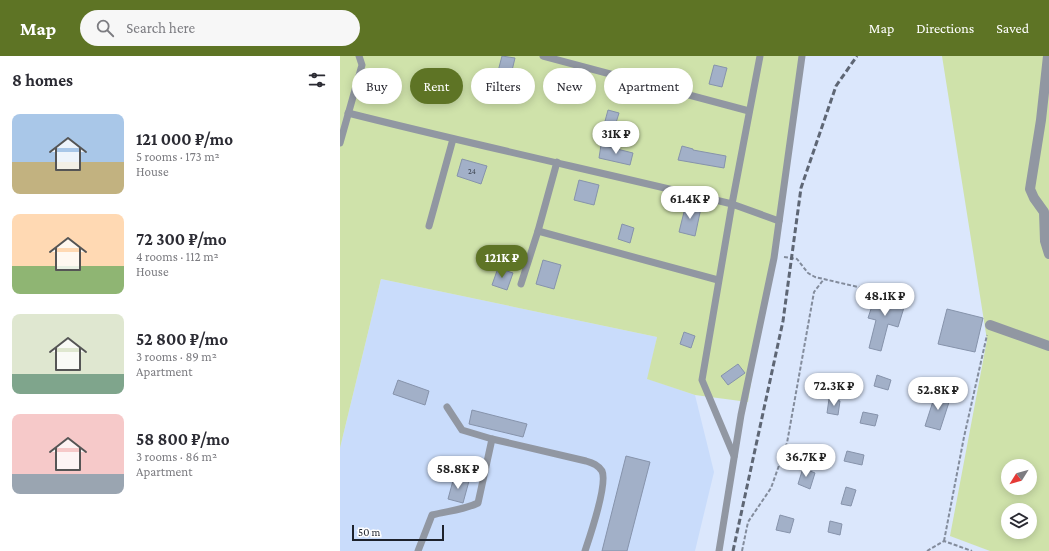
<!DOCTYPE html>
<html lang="en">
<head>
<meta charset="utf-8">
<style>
	:root { --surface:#fff; --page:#f7f7f7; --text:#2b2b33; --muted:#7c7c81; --accent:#5e7425 }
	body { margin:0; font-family:"Crimson Pro",serif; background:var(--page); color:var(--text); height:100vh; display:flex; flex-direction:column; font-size:15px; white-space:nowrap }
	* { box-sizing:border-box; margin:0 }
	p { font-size:13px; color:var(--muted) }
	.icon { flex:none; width:22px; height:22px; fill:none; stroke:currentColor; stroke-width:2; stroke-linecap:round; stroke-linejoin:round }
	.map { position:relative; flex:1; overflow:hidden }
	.details { display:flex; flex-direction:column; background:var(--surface); width:340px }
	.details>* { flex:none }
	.guide { position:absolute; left:12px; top:12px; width:380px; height:36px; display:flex; gap:8px }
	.needle { width:26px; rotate:233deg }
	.fabs { position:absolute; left:661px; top:403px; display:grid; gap:8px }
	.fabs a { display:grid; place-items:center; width:36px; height:36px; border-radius:50%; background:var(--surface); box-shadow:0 2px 10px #0003; font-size:20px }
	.scale { position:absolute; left:12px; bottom:10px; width:92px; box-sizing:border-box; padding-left:4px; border:2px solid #1d222c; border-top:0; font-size:11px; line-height:14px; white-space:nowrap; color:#1d222c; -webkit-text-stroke:3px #fff; paint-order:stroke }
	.price { position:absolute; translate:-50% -34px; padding:0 9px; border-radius:14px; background:#fff; color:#222; font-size:13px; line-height:26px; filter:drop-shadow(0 1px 2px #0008) }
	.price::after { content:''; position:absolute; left:50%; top:24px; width:12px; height:9px; margin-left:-6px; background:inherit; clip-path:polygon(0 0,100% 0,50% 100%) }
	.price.selected { background:var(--accent); color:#fff }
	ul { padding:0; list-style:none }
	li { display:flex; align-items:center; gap:12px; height:100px; padding:0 12px }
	li span { display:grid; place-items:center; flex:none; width:112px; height:80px; border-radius:8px; color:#555 }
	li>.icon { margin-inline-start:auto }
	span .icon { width:48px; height:48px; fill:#fffc; stroke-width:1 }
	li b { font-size:17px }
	h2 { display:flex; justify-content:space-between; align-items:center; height:48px; padding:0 12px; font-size:17px }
	.pill { padding:0 14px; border-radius:18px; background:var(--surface); box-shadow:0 2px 10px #0003; font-size:14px; line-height:36px }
	.pill.selected { background:var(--accent); color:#fff }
	header { display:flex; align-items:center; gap:24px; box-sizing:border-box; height:56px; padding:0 20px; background:var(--accent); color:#fff }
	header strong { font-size:19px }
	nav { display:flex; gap:22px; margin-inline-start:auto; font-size:14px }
	.search { width:280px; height:36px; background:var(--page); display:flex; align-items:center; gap:10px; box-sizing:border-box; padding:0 14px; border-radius:22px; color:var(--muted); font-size:15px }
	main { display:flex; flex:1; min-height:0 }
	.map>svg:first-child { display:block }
	.built { fill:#c9dcfb }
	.green { fill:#cfe2aa; fill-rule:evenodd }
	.building { fill:#a2b0c8; stroke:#8693ab }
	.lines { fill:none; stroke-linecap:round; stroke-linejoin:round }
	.path { stroke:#838c9c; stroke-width:2; stroke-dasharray:4 2; stroke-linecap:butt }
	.service { stroke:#9197a2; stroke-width:7 }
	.minor { stroke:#9197a2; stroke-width:10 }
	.rail { stroke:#5e6674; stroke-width:3; stroke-dasharray:6 3; stroke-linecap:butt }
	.labels { text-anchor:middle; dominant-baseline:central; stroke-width:3; stroke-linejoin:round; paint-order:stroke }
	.number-label { font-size:8px; fill:#3e4653 }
</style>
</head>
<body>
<header>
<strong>Map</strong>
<div class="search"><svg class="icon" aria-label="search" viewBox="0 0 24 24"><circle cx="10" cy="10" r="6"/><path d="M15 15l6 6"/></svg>Search here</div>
<nav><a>Map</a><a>Directions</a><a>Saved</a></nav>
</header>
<main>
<section class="details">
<h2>8 homes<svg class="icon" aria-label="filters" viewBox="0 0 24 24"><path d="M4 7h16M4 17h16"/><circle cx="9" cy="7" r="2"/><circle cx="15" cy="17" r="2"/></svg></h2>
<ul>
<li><span style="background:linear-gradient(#a9c7e8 60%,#c2b280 0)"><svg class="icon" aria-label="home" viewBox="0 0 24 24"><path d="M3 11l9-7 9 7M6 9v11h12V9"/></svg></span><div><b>121 000 ₽/mo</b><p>5 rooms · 173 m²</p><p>House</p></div></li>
<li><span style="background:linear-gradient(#ffd9b3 65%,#8fb573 0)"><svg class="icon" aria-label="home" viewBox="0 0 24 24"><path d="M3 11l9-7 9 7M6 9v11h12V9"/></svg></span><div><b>72 300 ₽/mo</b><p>4 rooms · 112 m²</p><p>House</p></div></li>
<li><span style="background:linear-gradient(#dfe7d0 75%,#7fa58c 0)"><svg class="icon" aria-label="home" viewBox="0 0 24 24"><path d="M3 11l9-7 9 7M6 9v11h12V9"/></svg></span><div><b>52 800 ₽/mo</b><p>3 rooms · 89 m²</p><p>Apartment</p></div></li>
<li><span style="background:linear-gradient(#f6c9c9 75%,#9aa5b1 0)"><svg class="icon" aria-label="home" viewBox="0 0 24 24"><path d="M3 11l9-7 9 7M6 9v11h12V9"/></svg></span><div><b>58 800 ₽/mo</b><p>3 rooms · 86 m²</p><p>Apartment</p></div></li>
</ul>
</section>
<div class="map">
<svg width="709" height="495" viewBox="0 0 709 495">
	<rect width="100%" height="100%" fill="#dbe7fc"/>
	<path class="built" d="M41 223 317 281 308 323 355 339 374 416 355 495H0V392Z"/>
	<g class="green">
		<path d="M0 0H463L408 346 355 339 307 323 317 281 41 223 0 392Z"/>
		<path d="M602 0H709V495H650L610 480 647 284ZM668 410H690V432H668ZM668 454H690V476H668Z"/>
	</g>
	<g class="building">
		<path d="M162 0 175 2 169 27 156 23Z"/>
		<path d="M374 9 387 12 382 31 369 28Z"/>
		<path d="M268 54 279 57 271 83 261 80Z"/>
		<path d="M261 89 293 97 290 109 259 102Z"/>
		<path d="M342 90 353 93V94L386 100 384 112 338 104Z"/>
		<path d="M122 103 147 110 141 128 117 120Z"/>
		<path d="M239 124 259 129 254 149 234 144Z"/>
		<path d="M346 148 361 152 355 180 339 176Z"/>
		<path d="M282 168 294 172 290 187 278 183Z"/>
		<path d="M203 204 221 209 214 233 196 228Z"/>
		<path d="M158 212 173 217 167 234 152 229Z"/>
		<path d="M537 235 566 245 558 271 548 268 541 295 529 292 536 264 528 262Z"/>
		<path d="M607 253 643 262 635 296 598 288Z"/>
		<path d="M344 276 355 280 351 292 340 288Z"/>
		<path d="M398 308 405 317 388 329 381 320Z"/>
		<path d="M537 319 551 324 548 334 534 330Z"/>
		<path d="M58 324 89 335 85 349 53 338Z"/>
		<path d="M596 336 611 340 600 374 585 370Z"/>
		<path d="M489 343 500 345 498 359 487 357Z"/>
		<path d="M132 354 187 368 183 381 129 368Z"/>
		<path d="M523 356 538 359 535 370 520 367Z"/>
		<path d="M507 395 524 399 522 409 504 405Z"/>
		<path d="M286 400 310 406 287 495H262Z"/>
		<path d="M463 412 475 417 470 433 458 428Z"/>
		<path d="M114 421 129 425 123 447 108 443Z"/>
		<path d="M506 431 516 434 511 450 501 448Z"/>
		<path d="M440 459 454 463 450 477 436 474Z"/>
		<path d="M490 465 502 468 500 479 488 476Z"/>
	</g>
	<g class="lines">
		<g class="path">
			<path d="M444 201 457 203 468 217 475 221 518 231 536 238"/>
			<path d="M604 485 624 381 647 279"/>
			<path d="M402 495 408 466 431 432 447 387 474 236 484 223"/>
			<path d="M587 495 604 485 632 495"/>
		</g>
		<g class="service">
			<path d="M203 0 409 55"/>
			<path d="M8 57C135 89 264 117 392 148L420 0"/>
			<path d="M0 87 22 9 19 0"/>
			<path d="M89 170 113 83"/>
			<path d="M198 175 378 224"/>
			<path d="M181 228 198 175 217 106"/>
			<path d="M107 351 122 374 152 383 246 405C253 407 258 409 262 415 268 428 250 480 245 495"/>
			<path d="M394 400 362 324 392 148 439 165"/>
			<path d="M78 495 92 459C107 455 124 454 138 447L152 383"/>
			<path d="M379 495 401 359 434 202 462 0"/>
		</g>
		<g class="minor">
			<path d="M708 0 701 64 690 133 694 142 704 156 705 185 709 198"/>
			<path d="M650 269 709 290"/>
		</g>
		<path class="rail" d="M393 495 443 265 461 132 496 30 517 0"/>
	</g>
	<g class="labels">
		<g class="number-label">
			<text x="132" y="115">24</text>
		</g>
	</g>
</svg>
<div class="fabs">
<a><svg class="needle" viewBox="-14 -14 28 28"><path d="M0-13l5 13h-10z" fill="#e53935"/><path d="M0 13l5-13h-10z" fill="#7c7c81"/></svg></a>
<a><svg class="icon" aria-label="layers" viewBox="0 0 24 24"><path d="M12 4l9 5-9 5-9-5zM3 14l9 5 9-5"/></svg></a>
</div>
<div class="scale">50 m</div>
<b class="price" style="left:276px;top:99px">31K ₽</b>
<b class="price" style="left:350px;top:164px">61.4K ₽</b>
<b class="price selected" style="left:162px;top:223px">121K ₽</b>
<b class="price" style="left:545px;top:261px">48.1K ₽</b>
<b class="price" style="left:494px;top:351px">72.3K ₽</b>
<b class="price" style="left:598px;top:355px">52.8K ₽</b>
<b class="price" style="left:466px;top:422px">36.7K ₽</b>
<b class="price" style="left:118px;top:434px">58.8K ₽</b>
<div class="guide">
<a class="pill">Buy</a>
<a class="pill selected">Rent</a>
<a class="pill">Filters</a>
<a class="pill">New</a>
<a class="pill">Apartment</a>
</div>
</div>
</main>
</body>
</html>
